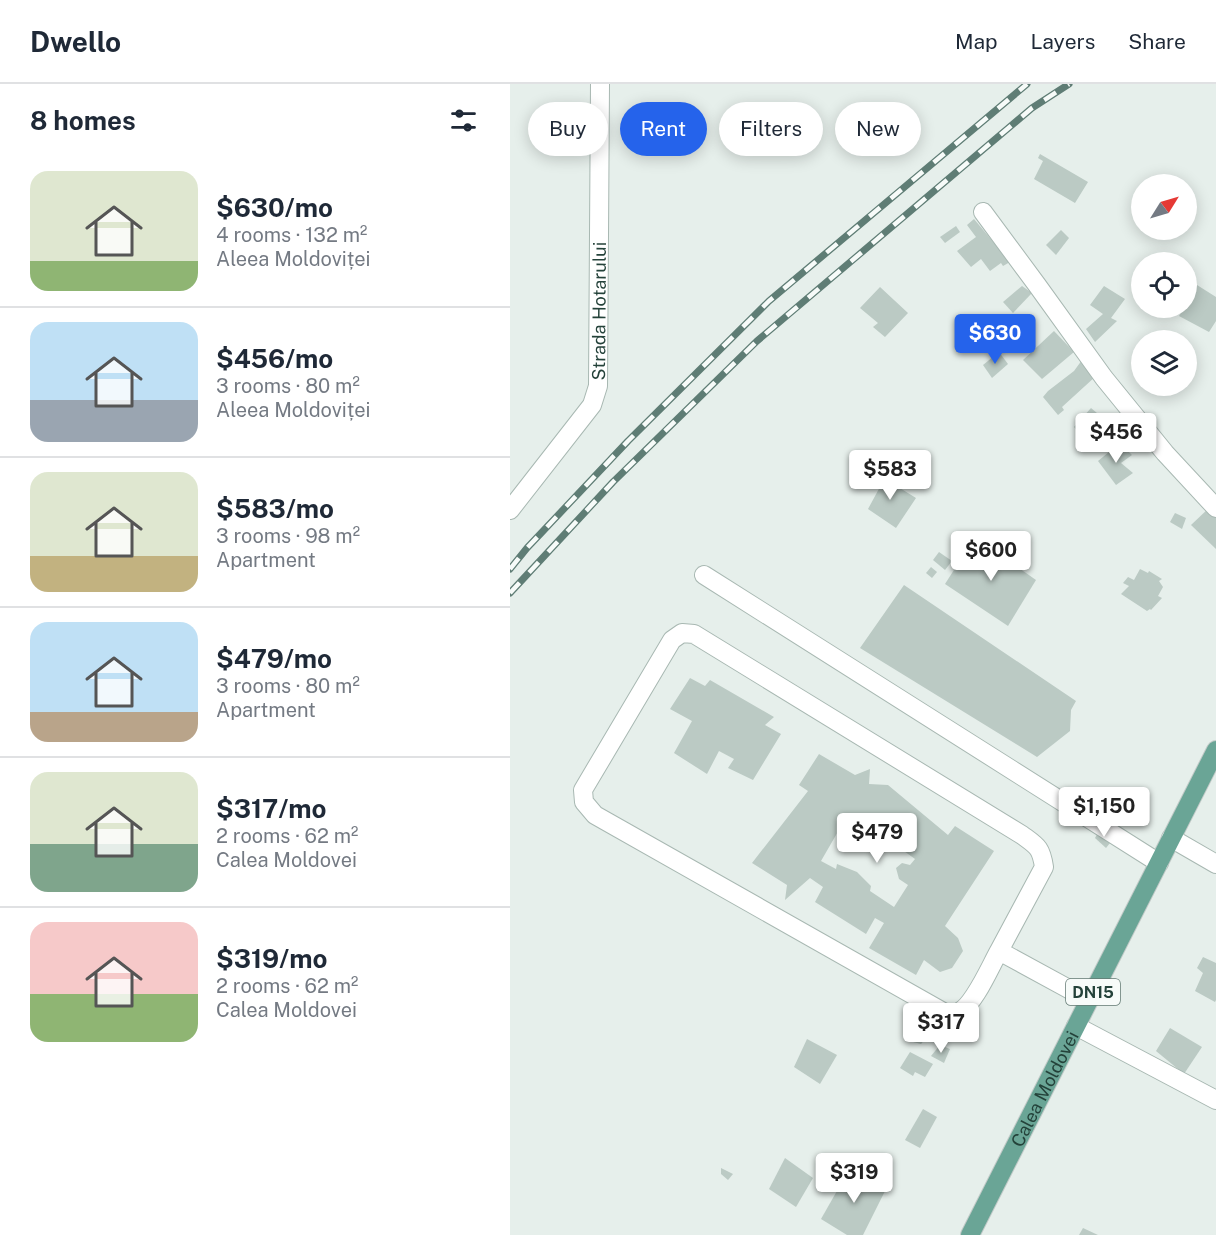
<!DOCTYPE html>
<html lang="en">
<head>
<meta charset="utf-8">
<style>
	:root { --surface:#fff; --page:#f6f6f7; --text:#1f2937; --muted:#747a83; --line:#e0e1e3; --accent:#2563eb }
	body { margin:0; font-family:"Public Sans",sans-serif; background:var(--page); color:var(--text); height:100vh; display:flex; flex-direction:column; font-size:22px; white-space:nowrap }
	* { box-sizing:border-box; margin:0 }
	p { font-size:20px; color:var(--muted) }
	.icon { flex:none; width:33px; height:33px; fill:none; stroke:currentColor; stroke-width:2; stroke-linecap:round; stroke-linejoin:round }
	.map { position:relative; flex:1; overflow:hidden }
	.panel { display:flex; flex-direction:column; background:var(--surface); width:510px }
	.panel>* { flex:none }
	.hud { position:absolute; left:18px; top:18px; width:570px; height:54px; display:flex; gap:12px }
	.needle { width:39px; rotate:53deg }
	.tools { position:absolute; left:621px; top:90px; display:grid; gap:12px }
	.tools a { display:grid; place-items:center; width:66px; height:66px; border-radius:50%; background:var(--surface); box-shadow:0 3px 15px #0003; font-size:30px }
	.price { position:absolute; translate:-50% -51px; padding:0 14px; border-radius:6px; background:#fff; color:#222; font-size:20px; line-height:39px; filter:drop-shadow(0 2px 3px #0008) }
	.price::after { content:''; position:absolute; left:50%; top:36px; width:18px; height:14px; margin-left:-9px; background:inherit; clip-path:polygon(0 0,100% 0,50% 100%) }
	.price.current { background:var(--accent); color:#fff }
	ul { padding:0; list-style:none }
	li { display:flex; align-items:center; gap:18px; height:150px; padding:0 30px }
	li+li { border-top:2px solid var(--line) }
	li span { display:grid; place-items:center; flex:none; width:168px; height:120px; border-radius:18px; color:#555 }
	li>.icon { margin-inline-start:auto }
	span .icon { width:72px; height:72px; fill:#fffc; stroke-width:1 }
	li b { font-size:26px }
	h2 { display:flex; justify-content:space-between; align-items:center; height:72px; padding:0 30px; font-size:26px }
	.tag { padding:0 21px; border-radius:27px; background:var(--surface); box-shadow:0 3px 15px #0003; font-size:21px; line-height:54px }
	.tag.current { background:var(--accent); color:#fff }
	header { display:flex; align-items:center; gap:36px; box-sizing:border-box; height:84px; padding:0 30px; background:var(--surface); border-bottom:2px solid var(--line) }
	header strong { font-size:28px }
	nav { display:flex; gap:33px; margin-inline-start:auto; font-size:21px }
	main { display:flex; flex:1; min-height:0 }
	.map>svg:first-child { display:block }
	.building { fill:#bbcac4; fill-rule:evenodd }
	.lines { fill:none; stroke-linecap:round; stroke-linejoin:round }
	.minor-casing { stroke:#a8b8b2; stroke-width:20 }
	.major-casing { stroke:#c2cac8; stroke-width:20 }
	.minor { stroke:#fff; stroke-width:18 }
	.major { stroke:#6aa596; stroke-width:18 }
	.rail-casing { stroke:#5f7d75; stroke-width:7 }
	.rail { stroke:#f7fbf9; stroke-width:4.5; stroke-dasharray:14; stroke-linecap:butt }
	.labels { text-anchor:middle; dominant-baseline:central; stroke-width:4.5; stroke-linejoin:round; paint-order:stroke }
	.shield { fill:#f7fbf9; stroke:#637a73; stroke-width:1.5 }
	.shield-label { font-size:16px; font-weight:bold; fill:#24423a }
	.street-label { font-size:18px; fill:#24423a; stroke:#f7fbf9 }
</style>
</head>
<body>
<header>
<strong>Dwello</strong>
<nav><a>Map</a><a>Layers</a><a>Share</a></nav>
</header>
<main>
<section class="panel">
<h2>8 homes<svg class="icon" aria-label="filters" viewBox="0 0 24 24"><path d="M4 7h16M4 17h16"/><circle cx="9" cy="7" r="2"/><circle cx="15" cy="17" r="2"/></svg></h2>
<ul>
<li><span style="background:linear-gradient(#dfe7d0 75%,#8fb573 0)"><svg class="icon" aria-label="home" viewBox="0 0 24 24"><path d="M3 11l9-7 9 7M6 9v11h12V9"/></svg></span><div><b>$630/mo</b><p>4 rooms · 132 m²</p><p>Aleea Moldoviței</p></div></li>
<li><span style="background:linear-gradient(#bfe0f5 65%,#9aa5b1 0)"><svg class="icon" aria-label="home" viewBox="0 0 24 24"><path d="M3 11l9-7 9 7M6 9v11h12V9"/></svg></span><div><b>$456/mo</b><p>3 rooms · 80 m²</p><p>Aleea Moldoviței</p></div></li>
<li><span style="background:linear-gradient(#dfe7d0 70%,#c2b280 0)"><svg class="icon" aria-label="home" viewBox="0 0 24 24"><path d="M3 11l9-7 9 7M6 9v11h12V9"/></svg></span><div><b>$583/mo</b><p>3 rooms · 98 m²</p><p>Apartment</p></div></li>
<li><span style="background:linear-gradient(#bfe0f5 75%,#b9a48a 0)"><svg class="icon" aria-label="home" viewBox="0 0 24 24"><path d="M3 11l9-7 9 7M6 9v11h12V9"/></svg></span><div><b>$479/mo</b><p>3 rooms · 80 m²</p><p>Apartment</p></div></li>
<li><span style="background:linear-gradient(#dfe7d0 60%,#7fa58c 0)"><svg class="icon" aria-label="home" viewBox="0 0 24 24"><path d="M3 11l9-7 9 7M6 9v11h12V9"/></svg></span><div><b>$317/mo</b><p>2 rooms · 62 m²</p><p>Calea Moldovei</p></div></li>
<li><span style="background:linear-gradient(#f6c9c9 60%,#8fb573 0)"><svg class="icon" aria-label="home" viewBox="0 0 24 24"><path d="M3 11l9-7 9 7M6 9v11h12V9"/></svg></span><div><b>$319/mo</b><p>2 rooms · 62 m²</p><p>Calea Moldovei</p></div></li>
</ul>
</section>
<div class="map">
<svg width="706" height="1151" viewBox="0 0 706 1151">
	<rect width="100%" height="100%" fill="#e6efeb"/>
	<g class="building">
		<path d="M530 70 578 98 565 119 524 95 533 77 528 74Z"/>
		<path d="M464 135 500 178 493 182 491 179 480 187 471 175 461 183 447 167 466 153 457 141Z"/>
		<path d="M446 142 450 148 435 159 430 153Z"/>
		<path d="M551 146 559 154 546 171 536 161Z"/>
		<path d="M687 201 706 213V237L699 248 669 232 674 224H676V219Z"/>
		<path d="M512 202 522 209 503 229 493 218Z"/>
		<path d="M594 202 615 215 601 234 607 237 585 258 576 245 593 230 580 221Z"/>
		<path d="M370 203 398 229 375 253 363 243 368 239 350 224Z"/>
		<path d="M544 247 564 268 532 295 513 276Z"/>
		<path d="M489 268 498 280 482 294 473 281Z"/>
		<path d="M572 276 586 292 552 323 554 326 548 331 533 313 538 307 564 287Z"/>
		<path d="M581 324 594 335 575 355 564 343Z"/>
		<path d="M610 359 622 371 611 379 623 389 606 401 588 377Z"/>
		<path d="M364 388 406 414 386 444 358 425 371 401 361 397Z"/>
		<path d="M699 424 706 430V465L681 441Z"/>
		<path d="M665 429 676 434 672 445 660 438Z"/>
		<path d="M465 453 526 496 498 542 435 500Z"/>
		<path d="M429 468 442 477 435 486 423 476Z"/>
		<path d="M421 483 427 488 422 494 416 489Z"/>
		<path d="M630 485 638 489 639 487 652 495 649 497 653 503 648 512 652 514 641 526 640 525 637 527 611 510 619 502 613 499 618 493 624 496Z"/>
		<path d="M394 501 566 617 561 626 560 647 527 673 350 564Z"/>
		<path d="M180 594 195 602 200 596 264 633 255 641 271 650 243 696 218 684 224 675 209 667 197 690 164 669 182 637 160 625Z"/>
		<path d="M309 670 345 691 360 685 359 700 378 701 438 751 445 742 484 767 435 842 448 854 453 867 442 884 430 888 414 876 406 891 359 864 374 839 365 834 356 850 305 818 313 803 300 794 275 816 277 801 242 779 298 707 289 701ZM337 732 352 740 349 745 365 759 383 767 387 762 405 775 400 781 392 779 386 784 389 795 398 801 384 823 360 807 361 802 347 788 327 780 326 785 311 777Z"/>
		<path d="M590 745 604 754 596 764 585 754Z"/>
		<path d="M693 873 706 879V916L705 918 685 907 693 889 687 884Z"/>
		<path d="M412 939 420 944 412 959 411 960 399 957Z"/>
		<path d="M660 944 692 963 674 990 646 967Z"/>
		<path d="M297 955 327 971 310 1000 284 983Z"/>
		<path d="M430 961 440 965 434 979 421 972Z"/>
		<path d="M400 968 423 980 415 993 405 988 403 992 390 984Z"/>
		<path d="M413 1025 427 1033 410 1064 395 1056Z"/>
		<path d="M275 1074 303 1094 286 1123 259 1105Z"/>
		<path d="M211 1084 223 1090 218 1096 211 1090Z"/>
		<path d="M340 1084 376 1105 353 1151H337L311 1135Z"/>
		<path d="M573 1144 588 1151H569Z"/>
	</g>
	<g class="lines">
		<defs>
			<g id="minor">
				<path d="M473 128 527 201 594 294 655 369 706 424"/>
				<path id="s1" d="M0 426 82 321 88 302 90 0"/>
				<path d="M194 491 649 779"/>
				<path d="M661 754 706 780"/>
				<path d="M489 867 534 783C531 763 527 762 512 751L184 550 172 549 162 556 73 706 74 718 85 731 435 929C440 931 444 931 449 928 464 921 480 883 489 867L579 916"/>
				<path d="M566 942 706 1016"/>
			</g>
			<g id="major">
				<path id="s2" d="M460 1151 706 666"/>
			</g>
		</defs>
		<use href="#minor" class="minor-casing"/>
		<use href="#major" class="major-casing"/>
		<use href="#minor" class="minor"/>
		<use href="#major" class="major"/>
		<defs>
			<g id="rail">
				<path d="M0 485 17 464 118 357 259 217 517 0"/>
				<path d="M0 509 103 398 247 257 522 24 559 0"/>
			</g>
		</defs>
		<use href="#rail" class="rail-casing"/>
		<use href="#rail" class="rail"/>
	</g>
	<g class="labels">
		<rect class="shield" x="556" y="895" width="54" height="26" rx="4.5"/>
		<g class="shield-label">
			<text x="583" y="908">DN15</text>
		</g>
		<g class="street-label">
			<text stroke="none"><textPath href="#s1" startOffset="228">Strada Hotarului</textPath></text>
			<text stroke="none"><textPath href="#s2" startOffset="164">Calea Moldovei</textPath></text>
		</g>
	</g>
</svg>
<div class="tools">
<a><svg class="needle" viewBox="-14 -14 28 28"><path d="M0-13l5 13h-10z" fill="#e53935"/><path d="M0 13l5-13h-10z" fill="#747a83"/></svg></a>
<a><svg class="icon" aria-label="locate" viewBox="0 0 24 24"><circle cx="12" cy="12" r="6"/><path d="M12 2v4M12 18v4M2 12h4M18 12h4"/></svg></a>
<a><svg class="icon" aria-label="layers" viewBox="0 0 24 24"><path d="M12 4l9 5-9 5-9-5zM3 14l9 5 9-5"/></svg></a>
</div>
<b class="price current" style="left:485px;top:281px">$630</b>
<b class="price" style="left:606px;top:380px">$456</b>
<b class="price" style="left:380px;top:417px">$583</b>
<b class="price" style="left:481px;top:498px">$600</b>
<b class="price" style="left:594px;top:754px">$1,150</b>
<b class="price" style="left:367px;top:780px">$479</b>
<b class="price" style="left:431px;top:970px">$317</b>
<b class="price" style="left:344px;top:1120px">$319</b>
<div class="hud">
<a class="tag">Buy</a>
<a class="tag current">Rent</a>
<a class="tag">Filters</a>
<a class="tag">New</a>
</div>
</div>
</main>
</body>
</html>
